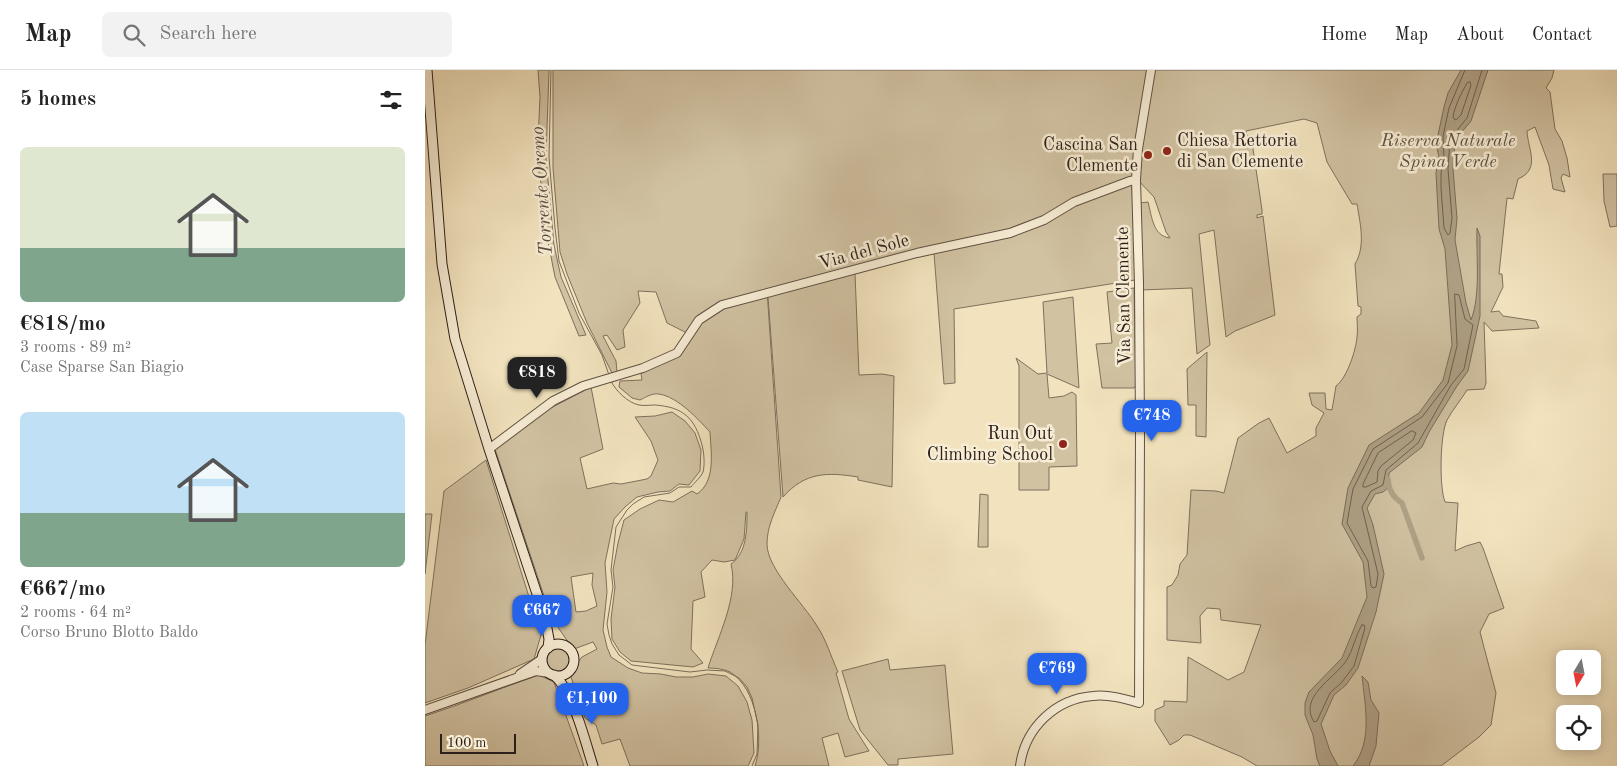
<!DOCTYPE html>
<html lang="en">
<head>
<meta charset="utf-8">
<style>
	:root { --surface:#fff; --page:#f2f2f2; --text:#222; --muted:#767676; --line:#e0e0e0; --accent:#2563eb }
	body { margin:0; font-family:"Old Standard TT",serif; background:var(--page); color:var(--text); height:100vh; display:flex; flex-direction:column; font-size:19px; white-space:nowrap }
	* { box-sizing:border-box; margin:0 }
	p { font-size:16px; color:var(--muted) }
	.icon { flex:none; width:28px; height:28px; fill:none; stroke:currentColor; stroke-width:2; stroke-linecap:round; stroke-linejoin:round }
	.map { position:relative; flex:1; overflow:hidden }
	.panel { display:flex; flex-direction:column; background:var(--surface); width:425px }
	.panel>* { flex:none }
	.needle { width:32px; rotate:190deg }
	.buttons { position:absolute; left:1131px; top:580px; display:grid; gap:10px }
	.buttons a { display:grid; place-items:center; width:45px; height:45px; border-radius:8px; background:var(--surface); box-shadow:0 2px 12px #0003; font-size:25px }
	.scale { position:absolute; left:15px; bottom:12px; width:76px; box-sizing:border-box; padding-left:5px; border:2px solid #2d201a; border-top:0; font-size:14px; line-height:18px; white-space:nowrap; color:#2d201a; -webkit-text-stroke:4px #f7edd5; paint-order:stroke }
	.price { position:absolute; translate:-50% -42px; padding:0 11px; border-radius:10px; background:var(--accent); color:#fff; font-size:16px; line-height:32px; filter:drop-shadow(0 1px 2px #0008) }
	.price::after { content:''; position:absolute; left:50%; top:30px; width:15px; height:11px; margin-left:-8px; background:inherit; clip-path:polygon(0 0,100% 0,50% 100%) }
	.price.on { background:#222; color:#fff }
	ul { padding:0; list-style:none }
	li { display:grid; align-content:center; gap:10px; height:265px; padding:0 20px }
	li span { display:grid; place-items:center; height:155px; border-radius:8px; color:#555 }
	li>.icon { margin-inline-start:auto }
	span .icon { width:90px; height:90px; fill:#fffc; stroke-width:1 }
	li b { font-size:21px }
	h2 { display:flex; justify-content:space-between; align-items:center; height:60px; padding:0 20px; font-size:21px }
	header { display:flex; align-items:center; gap:30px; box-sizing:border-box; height:70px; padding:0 25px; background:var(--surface); border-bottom:1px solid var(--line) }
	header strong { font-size:24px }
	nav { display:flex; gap:28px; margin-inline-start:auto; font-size:18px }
	.search { width:350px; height:45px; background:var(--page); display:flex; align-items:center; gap:12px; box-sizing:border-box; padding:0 18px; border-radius:8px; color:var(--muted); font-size:19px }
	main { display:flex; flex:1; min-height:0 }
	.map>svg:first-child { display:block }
	.green { fill:#d1c2a2; stroke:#7f715e; fill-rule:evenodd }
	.water { fill:#afa186; stroke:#7b6d5b }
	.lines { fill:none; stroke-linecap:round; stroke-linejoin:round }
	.shore { stroke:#6e6050; stroke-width:1 }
	.stream { stroke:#7b6d5b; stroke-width:1 }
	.canal { stroke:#afa186; stroke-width:5.5 }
	.tertiary-casing { stroke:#5e5143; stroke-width:10 }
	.secondary-casing { stroke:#2d201a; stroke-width:11 }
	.tertiary { stroke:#f7edd5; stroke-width:8 }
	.secondary { stroke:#f7edd5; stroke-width:9 }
	.poi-dot { fill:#8f2418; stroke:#f7edd5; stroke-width:2 }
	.labels { text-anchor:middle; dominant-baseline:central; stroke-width:5; stroke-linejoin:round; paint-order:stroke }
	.poi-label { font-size:18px; fill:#2d201a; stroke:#f7edd5; text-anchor:end }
	.park-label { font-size:18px; font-style:italic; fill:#5e5143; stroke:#f7edd5 }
	.street-label { font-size:18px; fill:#2d201a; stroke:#f7edd5 }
	.water-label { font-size:19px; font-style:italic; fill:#5a4d40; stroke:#f7edd5 }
</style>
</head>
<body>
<header>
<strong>Map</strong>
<div class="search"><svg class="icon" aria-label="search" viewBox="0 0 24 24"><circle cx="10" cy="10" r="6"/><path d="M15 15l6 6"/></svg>Search here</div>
<nav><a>Home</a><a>Map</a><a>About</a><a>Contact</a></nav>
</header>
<main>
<section class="panel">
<h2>5 homes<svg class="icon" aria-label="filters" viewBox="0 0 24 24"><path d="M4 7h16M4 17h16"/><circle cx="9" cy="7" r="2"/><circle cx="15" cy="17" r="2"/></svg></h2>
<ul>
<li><span style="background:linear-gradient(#dfe7d0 65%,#7fa58c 0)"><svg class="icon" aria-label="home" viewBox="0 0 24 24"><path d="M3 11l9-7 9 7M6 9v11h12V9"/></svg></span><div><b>€818/mo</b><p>3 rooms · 89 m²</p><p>Case Sparse San Biagio</p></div></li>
<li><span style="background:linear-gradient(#bfe0f5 65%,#7fa58c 0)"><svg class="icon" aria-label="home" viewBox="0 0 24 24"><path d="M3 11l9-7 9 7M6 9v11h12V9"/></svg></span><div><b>€667/mo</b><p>2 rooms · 64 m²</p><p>Corso Bruno Blotto Baldo</p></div></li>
</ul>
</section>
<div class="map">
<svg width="1192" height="696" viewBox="0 0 1192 696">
	<rect width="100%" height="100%" fill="#f2e3be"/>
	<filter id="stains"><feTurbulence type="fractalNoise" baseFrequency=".004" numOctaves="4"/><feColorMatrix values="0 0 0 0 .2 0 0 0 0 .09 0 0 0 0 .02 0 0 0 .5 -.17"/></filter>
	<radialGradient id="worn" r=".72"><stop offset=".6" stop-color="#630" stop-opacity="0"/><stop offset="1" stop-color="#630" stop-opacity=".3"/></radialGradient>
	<g class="green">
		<path d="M113 0H124L121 88 129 175 136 207 161 265 154 266 130 207 116 136V113L112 92 115 27Z"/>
		<path d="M128 0H1129L1127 8 1121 18 1125 22 1130 59 1137 71 1142 88 1145 107 1138 104 1136 108 1140 122 1128 119 1124 95 1110 57 1102 61C1103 80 1116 99 1093 109L1088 129 1082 128 1074 204H1077L1078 217 1066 242 1074 241 1078 246 1111 251 1114 258 1067 261 1059 252 1061 313 1059 319 1042 320C1036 330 1028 339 1022 350 1015 364 1014 417 1020 432L1033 433 1030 481 1041 476 1055 472 1058 478 1079 538 1064 544 1055 562 1071 623 1066 655 1054 667 1016 696H832L817 687 765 665H759L754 670 745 675 730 651V640L739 636V631L762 632 763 587 803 610 819 602 836 555 796 550 795 539 782 538 775 546 776 573 742 570V517L747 515 753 505 755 494 762 485 766 420 791 421 799 423 813 368 834 353 844 348 862 383 891 366V358L899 343 887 335 884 323H900L901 339 907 340 911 316C922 308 931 280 932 267 933 260 932 253 932 247L936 244V237L933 236 930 194C941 176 935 153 932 134H927L902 92 892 53 879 49 821 61 822 66 826 65 837 140V144L832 145V148L838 146 850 245 810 261 801 267 789 160 774 164 785 275 772 284 767 218 716 220 715 133 723 132C727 147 728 166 745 168L741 162 729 127 710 107 627 143 603 155 342 220 356 427C350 442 342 456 342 474 342 499 379 534 392 556 401 569 406 587 413 602L411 603 424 649 444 681 420 687 413 663 397 668 404 696H330C339 670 332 618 305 602 299 599 290 598 283 598 293 566 314 527 306 494 322 483 322 459 322 442H321L319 469 310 490 299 492 287 490 276 502 280 527 268 531 266 579 278 593 268 597 206 591 195 582 187 569 186 549 190 517 188 500 193 473 199 450 215 439 234 430 248 432 267 421 272 424C291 411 286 383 285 362 273 349 253 327 234 324 227 323 221 327 215 330L207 328 194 317 195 311 217 310 216 303 252 286 262 263 242 253 231 222 213 221 215 233 198 260 200 277 192 280 182 265 178 266 191 291 192 302 187 303 162 253 142 204 135 182 128 98Z"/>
		<path d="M1178 104H1192V156L1185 157 1179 131Z"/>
		<path d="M707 114 710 210 529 239 530 313 519 314 509 183 564 169 643 137Z"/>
		<path d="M430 203 434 305 457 304 469 306 467 417 433 410V407C402 402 380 402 358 427L343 227 345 224Z"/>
		<path d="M709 218 711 315 709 318H677L671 274 687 273 682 222Z"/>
		<path d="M648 227 654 318 622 304 624 328 639 326 647 322 651 325 652 396 624 397V420H594V296L591 288 613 304 622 303 618 232Z"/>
		<path d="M782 282 781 367 771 366V335H763L762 299Z"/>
		<path d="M166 317 178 379 155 388 162 419 188 413 196 414 222 409 226 406 233 390 226 371 210 347 230 346 247 342 260 351 270 363 276 380 275 401 264 415 254 414 245 421 233 422 212 427 200 437 189 449 180 493 182 522 178 560 182 577 186 587 203 598 217 603 236 604 251 607H268L283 604 301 606 313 616 322 632 327 650 329 683 323 696H205L195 669 177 674 171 655 160 648 146 607 153 592 157 587 172 579 168 572 149 579 141 569 126 547 70 379 120 341ZM168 503 167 515 172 536 161 541 151 542 146 507Z"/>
		<path d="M61 390 116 565 109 589 43 618 0 633V575L19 421Z"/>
		<path d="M555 424 563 425V477H553Z"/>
		<path d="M0 444H7L0 504Z"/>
		<circle cx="133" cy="590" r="13"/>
		<path d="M463 589 465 600 520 595 528 684 473 689V695H463L435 660 417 601Z"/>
		<path d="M114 605 129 612 159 696H0V646C38 634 75 618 114 605Z"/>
	</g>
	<g class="water">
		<path d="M1036 0H1063L1046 51 1030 70 1028 99 1032 148 1030 170 1041 233 1046 250C1056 225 1051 186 1052 158L1055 166V246L1043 301 1032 316 1004 362 997 377 964 403 963 418 958 422 950 424 942 438 948 455 959 504 951 542 933 598 921 615 909 625 896 654 905 681 913 696H895L892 689 888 665 880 645V633L884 622 917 588 942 527 938 492 917 454 923 418 944 375 994 343 1018 310 1027 275 1020 179 1014 159 1011 103 1014 87 1012 78 1013 65 1019 37 1023 23Z"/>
		<path d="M937 606 943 612 946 630 954 643 951 676 944 696H928C948 671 940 636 937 606Z"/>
	</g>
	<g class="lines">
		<g class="shore">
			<path d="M1040 0 1024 38 1018 66 1019 88 1016 103V118L1019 158 1023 165 1025 163 1027 148 1023 99 1025 69 1042 48 1057 0"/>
			<path d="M1045 12 1046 15 1036 45 1032 49 1030 50 1028 47C1030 35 1036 24 1042 13Z"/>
			<path d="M1030 224 1034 225 1040 249 1048 255 1039 299 1026 315 993 373 961 400 958 415 946 421 937 437 953 504 951 517 948 518 946 516 943 491 922 453 928 419 948 379 997 347 1023 313 1032 276Z"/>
			<path d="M987 361 991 363 988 370 956 396 953 401 952 412 941 417H938V414L953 383Z"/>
			<path d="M937 555H939L940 558 929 596 917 612 905 623 892 651 889 652C873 627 909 609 921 591 928 581 930 566 937 555Z"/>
		</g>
		<g class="stream">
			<path d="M126 0 124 87 130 158 134 191 154 243 177 285 184 305"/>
			<path d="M186 311C190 320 203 333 214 335 219 336 225 335 230 335 258 337 270 348 277 375 279 382 280 395 278 402 276 407 269 413 266 417H254L245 423 219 427 208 434 202 440 191 457 186 500 188 517 182 554 184 565 187 574 194 585 207 595 265 602 282 600 300 601 314 608 322 617 327 628 333 655 332 684 327 696"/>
		</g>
		<path class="canal" d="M963 409C964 421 968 427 977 433L997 488"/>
		<defs>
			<g id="tertiary">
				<path d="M64 379 128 331 158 316 218 298 252 283 274 250 297 235 492 183 585 163 619 150 649 132 705 111 711 110"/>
				<path d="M95 604 117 589"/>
				<path d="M0 640 111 601 124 603"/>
				<path d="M595 696C600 658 630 629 668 626 683 624 700 629 714 633L715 362 714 213 711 110 713 79 726 0"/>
			</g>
			<g id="secondary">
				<path d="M2 0 17 194 30 269 64 379 120 548 124 569 123 578"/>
				<circle cx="133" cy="590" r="16"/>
				<path d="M129 605C148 621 160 671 168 696"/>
			</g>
		</defs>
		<use href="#tertiary" class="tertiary-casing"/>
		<use href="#secondary" class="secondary-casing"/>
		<use href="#tertiary" class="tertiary"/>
		<use href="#secondary" class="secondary"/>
	</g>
	<g class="poi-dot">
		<circle cx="742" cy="81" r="5"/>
		<circle cx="723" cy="85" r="5"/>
		<circle cx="638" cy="374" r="5"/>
	</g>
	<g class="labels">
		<g class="poi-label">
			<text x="752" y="71" text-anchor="start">Chiesa Rettoria<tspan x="752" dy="21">di San Clemente</tspan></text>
			<text x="713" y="75">Cascina San<tspan x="713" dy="21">Clemente</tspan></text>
			<text x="628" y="364">Run Out<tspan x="628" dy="21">Climbing School</tspan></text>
		</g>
		<g class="park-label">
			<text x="1023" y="71">Riserva Naturale<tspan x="1023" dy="21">Spina Verde</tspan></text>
		</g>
		<g class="street-label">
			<text transform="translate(439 182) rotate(-15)">Via del Sole</text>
			<text transform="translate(699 226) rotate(-91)">Via San Clemente</text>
		</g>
		<g class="water-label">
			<text transform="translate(118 121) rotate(-94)">Torrente Oremo</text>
		</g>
	</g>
	<rect width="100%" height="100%" filter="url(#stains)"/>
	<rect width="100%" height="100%" fill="url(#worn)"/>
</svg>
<div class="buttons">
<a><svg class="needle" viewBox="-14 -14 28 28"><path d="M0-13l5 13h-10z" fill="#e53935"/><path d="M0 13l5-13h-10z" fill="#767676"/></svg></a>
<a><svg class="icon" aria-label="locate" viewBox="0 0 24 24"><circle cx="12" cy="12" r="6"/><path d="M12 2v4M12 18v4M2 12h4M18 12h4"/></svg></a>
</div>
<div class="scale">100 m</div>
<b class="price on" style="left:112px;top:329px">€818</b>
<b class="price" style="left:727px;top:372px">€748</b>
<b class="price" style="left:117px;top:567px">€667</b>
<b class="price" style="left:632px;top:625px">€769</b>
<b class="price" style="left:167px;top:655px">€1,100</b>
</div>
</main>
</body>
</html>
